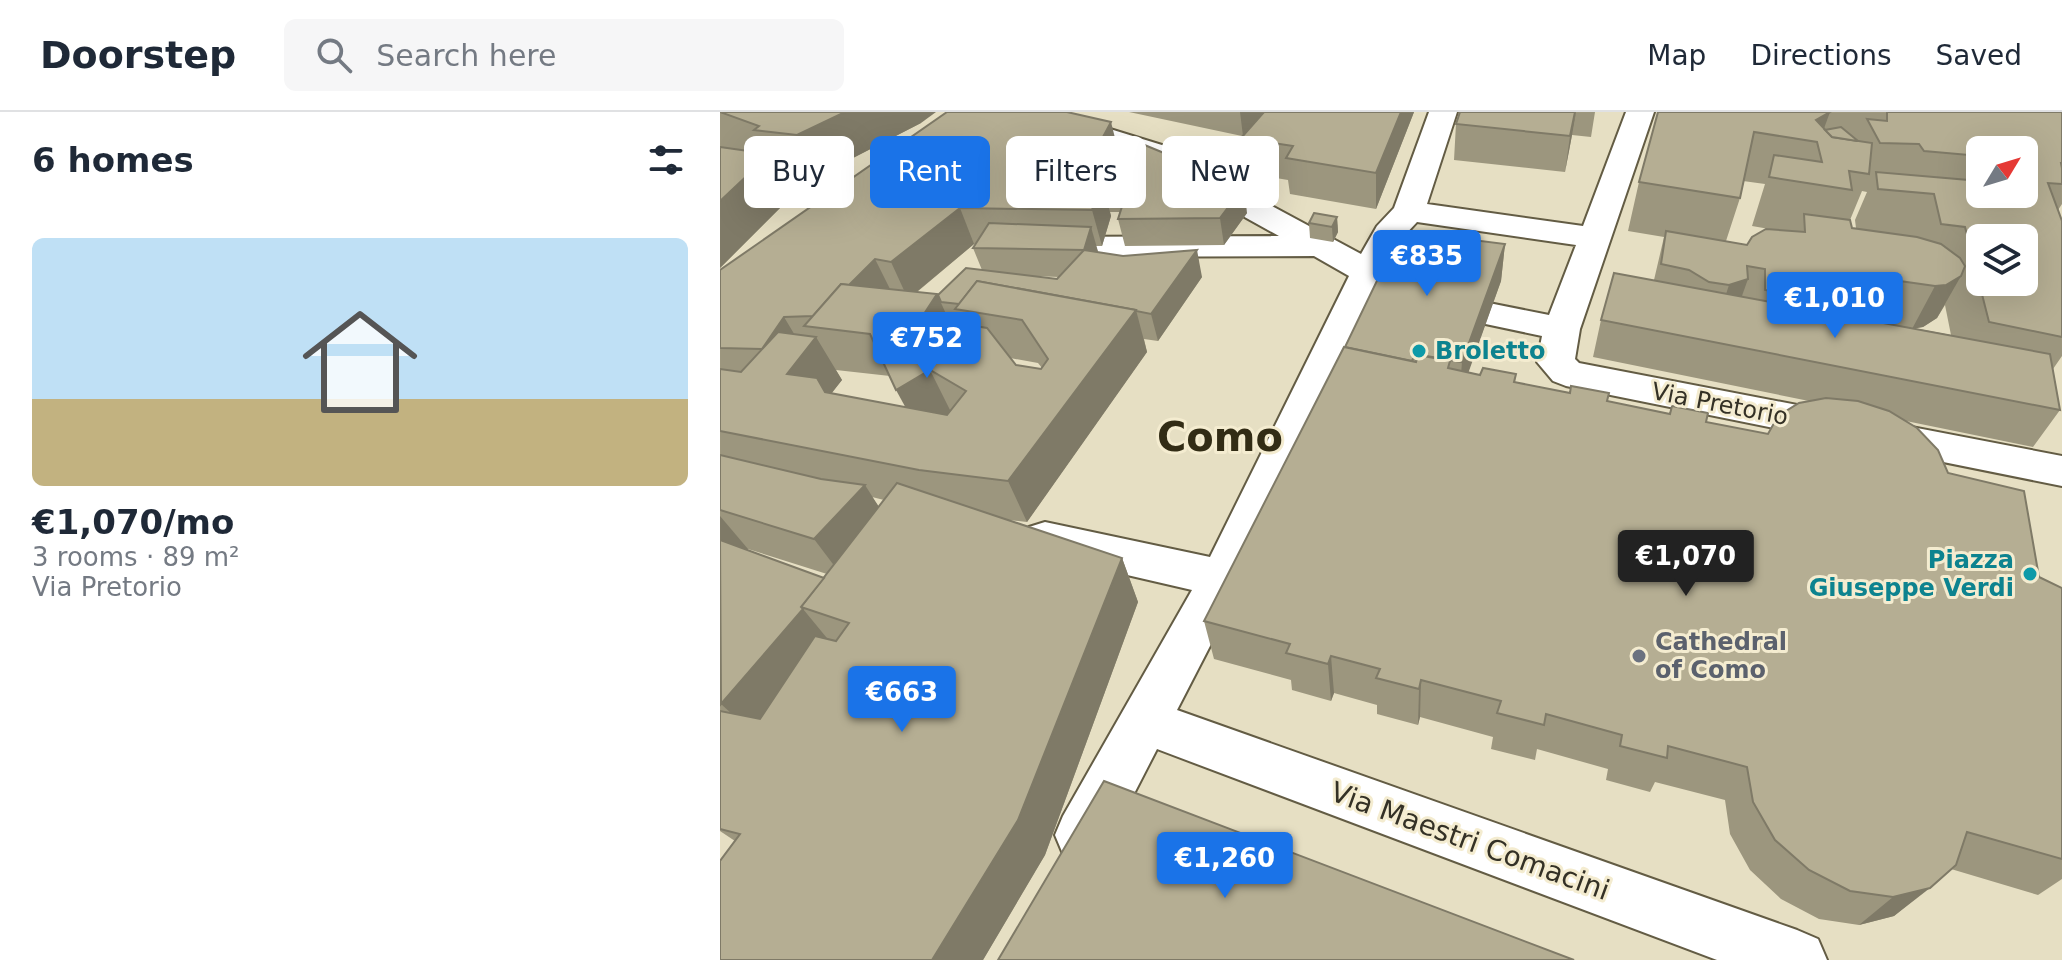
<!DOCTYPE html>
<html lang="en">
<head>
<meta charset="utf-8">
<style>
	:root { --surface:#fff; --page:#f6f6f7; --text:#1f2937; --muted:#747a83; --line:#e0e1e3; --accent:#1a73e8 }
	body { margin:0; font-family:"DejaVu Sans",sans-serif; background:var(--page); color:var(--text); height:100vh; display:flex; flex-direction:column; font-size:30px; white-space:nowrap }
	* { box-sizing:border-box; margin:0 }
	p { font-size:26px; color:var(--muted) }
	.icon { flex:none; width:44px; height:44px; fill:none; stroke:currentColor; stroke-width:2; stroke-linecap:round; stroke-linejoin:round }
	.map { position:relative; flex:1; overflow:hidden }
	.panel { display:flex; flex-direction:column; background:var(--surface); width:720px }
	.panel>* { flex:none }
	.hud { position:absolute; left:24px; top:24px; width:760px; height:72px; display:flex; gap:16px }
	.needle { width:52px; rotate:52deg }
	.tools { position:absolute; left:1246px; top:24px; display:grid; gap:16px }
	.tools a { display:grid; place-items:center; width:72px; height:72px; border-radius:12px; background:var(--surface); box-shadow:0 8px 32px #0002; font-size:40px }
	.price { position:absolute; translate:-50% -68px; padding:0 18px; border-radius:8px; background:var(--accent); color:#fff; font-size:26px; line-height:52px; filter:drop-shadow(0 2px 4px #0008) }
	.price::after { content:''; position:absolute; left:50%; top:48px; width:24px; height:18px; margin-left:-12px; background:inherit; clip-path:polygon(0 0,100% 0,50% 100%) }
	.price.active { background:#222; color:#fff }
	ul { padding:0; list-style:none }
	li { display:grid; align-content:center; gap:16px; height:424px; padding:0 32px }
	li+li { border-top:2px solid var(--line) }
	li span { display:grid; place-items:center; height:248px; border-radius:12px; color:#555 }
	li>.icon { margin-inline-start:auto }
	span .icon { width:144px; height:144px; fill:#fffc; stroke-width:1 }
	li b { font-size:34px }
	h2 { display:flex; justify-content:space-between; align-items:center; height:96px; padding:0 32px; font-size:34px }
	.chip { padding:0 28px; border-radius:12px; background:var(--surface); box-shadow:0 8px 32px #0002; font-size:28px; line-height:72px }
	.chip.active { background:var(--accent); color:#fff }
	header { display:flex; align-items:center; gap:48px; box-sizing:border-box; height:112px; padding:0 40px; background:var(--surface); border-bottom:2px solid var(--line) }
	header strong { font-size:38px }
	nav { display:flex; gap:44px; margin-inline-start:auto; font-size:28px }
	.search { width:560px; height:72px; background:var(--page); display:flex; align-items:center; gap:20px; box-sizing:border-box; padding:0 28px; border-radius:12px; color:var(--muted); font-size:30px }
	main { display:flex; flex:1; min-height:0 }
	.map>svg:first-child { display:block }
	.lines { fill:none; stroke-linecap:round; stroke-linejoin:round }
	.lane-casing { stroke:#635c44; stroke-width:4 }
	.street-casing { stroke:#635c44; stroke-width:4 }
	.lane { fill:#fff; fill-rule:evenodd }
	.street { fill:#fff; fill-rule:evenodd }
	.wall { fill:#9c967e; fill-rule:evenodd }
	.shaded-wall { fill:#7f7a67 }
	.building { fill:#b5ae93; stroke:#7f7a67; stroke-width:2; fill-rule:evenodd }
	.culture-dot { fill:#0f9aa8; stroke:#f4ecd0; stroke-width:3 }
	.worship-dot { fill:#6b7280; stroke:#f4ecd0; stroke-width:3 }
	.labels { text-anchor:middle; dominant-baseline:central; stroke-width:6; stroke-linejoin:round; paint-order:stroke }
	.culture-label { font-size:24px; font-weight:bold; fill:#0d838f; stroke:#f4ecd0; text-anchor:start }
	.street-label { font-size:24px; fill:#343126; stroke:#f4ecd0 }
	.worship-label { font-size:24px; font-weight:bold; fill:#5b616d; stroke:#f4ecd0; text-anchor:start }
	.near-street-label { font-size:28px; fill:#343126; stroke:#f4ecd0 }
	.town-label { font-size:40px; font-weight:bold; fill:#322c15; stroke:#f4ecd0 }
</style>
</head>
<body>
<header>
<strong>Doorstep</strong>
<div class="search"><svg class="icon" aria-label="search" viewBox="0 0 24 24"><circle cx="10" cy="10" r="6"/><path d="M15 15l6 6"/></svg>Search here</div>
<nav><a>Map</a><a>Directions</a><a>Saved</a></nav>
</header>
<main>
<section class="panel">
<h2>6 homes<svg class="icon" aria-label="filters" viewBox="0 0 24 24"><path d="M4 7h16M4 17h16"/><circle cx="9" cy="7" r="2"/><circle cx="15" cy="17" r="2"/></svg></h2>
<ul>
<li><span style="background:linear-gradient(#bfe0f5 65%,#c2b280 0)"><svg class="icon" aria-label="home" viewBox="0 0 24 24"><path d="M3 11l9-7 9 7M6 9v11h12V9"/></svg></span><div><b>€1,070/mo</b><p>3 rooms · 89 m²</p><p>Via Pretorio</p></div></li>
</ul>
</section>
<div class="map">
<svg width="1342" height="848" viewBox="0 0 1342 848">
	<rect width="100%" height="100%" fill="#e6dfc3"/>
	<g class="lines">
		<defs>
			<g id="lane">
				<path d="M550 0H571C558 19 509 68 486 63L483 58 486 53 539 14Z"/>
				<path d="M22 55 146 72 154 74 157 79 154 84 146 86 14 67 11 62Z"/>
			</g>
			<path id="street" d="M269 0H319L390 17 484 46 546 71 551 78 548 92 641 142 657 114 674 96 709 0H737L707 92 863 114 906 0H934L860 217 855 247 859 251 1342 344V374L846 274 833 269 817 250 822 224 756 210 751 202 756 194 769 191 829 203 856 133 697 110 683 125 665 160 525 466 457 598 1077 818 1098 827 1107 848H997L437 637 383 742 363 750 343 742 335 723 343 704 472 478 325 444 309 439 303 427 309 415 325 410 490 445 629 164 594 144 318 145 306 142 301 135 306 128 318 125 559 124 521 103 516 96 519 82C440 46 357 27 273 6Z"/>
		</defs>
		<use href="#lane" class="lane-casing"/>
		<use href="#street" class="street-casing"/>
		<use href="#lane" class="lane"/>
		<use href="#street" class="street"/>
	</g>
	<g class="wall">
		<path d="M0 0 201 11 98 64 59 59 72 84 0 156Z"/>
		<path d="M409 0H694L656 97 570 82 568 68 526 61 521 26 522 24Z"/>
		<path d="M740 0H875L871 25 852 23 845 60 734 48 736 12Z"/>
		<path d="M938 0H1342V92L1338 98 1342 108V244L1333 257 1340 298 1313 335 1186 309 1228 361 1319 465 1342 476V767L1318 783 1231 757 1174 804 1139 813 1099 807 1061 787 1030 758 1010 722 1005 688 935 670 930 680 886 668 888 657 817 637 815 648 771 637 773 625 700 605 698 613 657 602V593L614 581 611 589 572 578 571 568 494 547 484 509 624 235 785 132 781 169 748 260 760 263 796 262 795 270 949 302 952 294 986 310 1048 322 1089 289 873 245 881 208 934 168 944 125 908 119 919 70ZM1260 38H1304V82H1260ZM1023 69 1045 72 1032 114 1055 118 1027 133 1006 129 1020 86ZM1142 79 1147 80 1135 108 1136 116H1132L1130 108ZM1225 193 1231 223 1194 216 1203 215 1217 206Z"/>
		<path d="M399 45 527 101 504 133 405 134 398 107 400 100H390L391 104 382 134H376L378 140 482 165 438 229 424 227 427 240 307 410 288 408 402 446 418 490 325 743 263 848H0L15 729 0 719V158ZM254 132H256L253 136 262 158 218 183 197 180ZM314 164 339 165 337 167ZM290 246 318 251 322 256 321 257 296 253ZM116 258 170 264 186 295 111 281 122 268ZM152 385 164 388 159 395ZM28 437 107 462 104 466 27 438Z"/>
		<path d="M617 105 618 120 613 130 590 126 589 111Z"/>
	</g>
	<g class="shaded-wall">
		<path d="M125 0H216L201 11 98 64 77 23Z"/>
		<path d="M520 0H547L523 24Z"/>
		<path d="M681 0H694L656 97V61Z"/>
		<path d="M856 0 852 23 845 60 850 24Z"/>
		<path d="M1110 0 1098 33 1096 8Z"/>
		<path d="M391 10 400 46 383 73 391 104 382 134 372 98 360 68Z"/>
		<path d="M50 42 72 84 0 156V89Z"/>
		<path d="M524 74 527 101 504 133 500 106Z"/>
		<path d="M240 96 254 132 188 187 171 150Z"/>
		<path d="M617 105 618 120 613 130 612 115Z"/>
		<path d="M371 115 379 143 364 138Z"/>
		<path d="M785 132 781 169 739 287 742 250Z"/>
		<path d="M477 138 482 165 438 229 431 202Z"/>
		<path d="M155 147 173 183 99 204Z"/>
		<path d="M1241 164 1217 206 1203 215 1192 217 1215 174Z"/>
		<path d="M1028 167 1013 209 995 216 1009 173Z"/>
		<path d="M217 182 236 224 202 205Z"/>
		<path d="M416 198 427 240 307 410 288 369Z"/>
		<path d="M64 205 85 240 96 225 122 268 94 304 42 237Z"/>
		<path d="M210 258 231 300 199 320 176 278Z"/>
		<path d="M145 373 171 414 125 468 94 427Z"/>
		<path d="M0 404 28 437 0 465Z"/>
		<path d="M402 446 418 490 325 743 263 848H212Z"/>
		<path d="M83 497 111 531 35 623 1 592Z"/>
		<path d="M611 544 614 581 611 589 608 552Z"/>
		<path d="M701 568 700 605 698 613 699 577Z"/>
		<path d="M1210 776 1174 804 1139 813 1173 785Z"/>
	</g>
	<g class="building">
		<path d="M0 0H125L77 23 34 18 39 14Z"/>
		<path d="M227 0H347L391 10 360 68H382L372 98 240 96 171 150 155 147 129 173 121 172 93 204 64 205 42 237 0 236V158Z"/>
		<path d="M544 0H681L656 61 566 46 573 34 521 26Z"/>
		<path d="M740 0H855L850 24 736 12Z"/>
		<path d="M938 0H1110L1096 8 1112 25 1152 31 1149 62 1129 59 1132 78 1049 65 1054 43 1102 50 1097 30 1034 20 1020 86 919 70Z"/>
		<path d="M1167 0H1342V51H1341L1342 56V72L1328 71 1342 109V225L1269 210 1245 115 1221 112 1214 82 1158 77 1156 60 1260 69V82H1304V38H1260V44L1204 39 1199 32 1160 31 1147 7 1167 9ZM1260 126H1304V170H1260Z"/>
		<path d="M1121 15 1138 29H1137L1112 25 1105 18Z"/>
		<path d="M410 27 524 74 500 106 398 107 409 73H383Z"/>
		<path d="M0 35 50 42 0 89Z"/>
		<path d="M594 101 617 105 612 115 589 111Z"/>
		<path d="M1084 102 1130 108 1132 116 1197 125 1221 132 1240 146 1245 154 1241 164 1226 173 1215 174 1130 162 1135 193 1045 178V157L1027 154 1028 167 1009 173 989 170 969 158 941 152 946 119 1027 133 1032 125 1046 117 1085 120Z"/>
		<path d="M269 111 371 115 364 138 253 136Z"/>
		<path d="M681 119 785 132 742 250 695 242 692 249 625 235Z"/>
		<path d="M364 138 403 144 477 138 431 202 416 199V198L257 169 239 192 221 190 218 183 246 156 337 167Z"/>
		<path d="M894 161 1330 242 1340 298 881 208Z"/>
		<path d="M257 169 416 198 288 369 199 358 0 319V257L21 260 58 220 96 225 67 262 97 266 105 280 227 303 246 279 210 258 176 278 150 222 84 214 121 172 217 182 202 205 267 216 296 253 321 257 328 247 302 208 235 197Z"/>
		<path d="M624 235 696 250 698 243 730 249 728 256 760 263 763 256 796 262 794 270 850 281 851 274 889 281 887 289 950 302 952 294 988 301 986 310 1048 322 1058 304 1079 291 1106 286 1138 289 1169 299 1197 316 1218 338 1228 361 1304 379 1319 465 1342 476V747L1247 720 1236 753 1210 776 1173 785 1130 779 1089 758 1055 728 1033 690 1027 655 948 634 947 646 900 634 902 623 826 602 824 613 777 601 781 589 701 568 699 577 656 566 660 557 611 544 608 552 566 541 570 532 484 509Z"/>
		<path d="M0 343 101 367 145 373 94 427 0 398Z"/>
		<path d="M177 371 402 446 298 708 212 848H0V749L20 722 0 717V599L40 607 95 524 116 529 129 511 81 495Z"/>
		<path d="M0 428 104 466 81 495 83 497 1 592Z"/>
		<path d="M384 669 854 848H278Z"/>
	</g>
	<g class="culture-dot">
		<circle cx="699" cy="239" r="8"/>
		<circle cx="1310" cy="462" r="8"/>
	</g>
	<circle class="worship-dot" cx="919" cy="544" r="8"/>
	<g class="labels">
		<g class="culture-label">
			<text x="715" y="239">Broletto</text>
			<text x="1294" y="448" text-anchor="end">Piazza<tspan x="1294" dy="28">Giuseppe Verdi</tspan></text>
		</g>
		<g class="street-label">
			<text transform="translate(1000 292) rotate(11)">Via Pretorio</text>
		</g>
		<g class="worship-label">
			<text x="935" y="530">Cathedral<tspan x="935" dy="28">of Como</tspan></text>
		</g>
		<g class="near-street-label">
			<text transform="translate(750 729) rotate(20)">Via Maestri Comacini</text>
		</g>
		<g class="town-label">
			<text x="500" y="325">Como</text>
		</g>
	</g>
</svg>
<div class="tools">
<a><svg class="needle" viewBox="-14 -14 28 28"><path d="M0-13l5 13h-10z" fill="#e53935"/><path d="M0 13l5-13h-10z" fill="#747a83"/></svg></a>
<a><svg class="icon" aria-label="layers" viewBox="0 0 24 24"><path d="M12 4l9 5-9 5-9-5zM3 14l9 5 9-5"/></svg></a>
</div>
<b class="price" style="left:707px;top:186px">€835</b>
<b class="price" style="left:1115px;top:228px">€1,010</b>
<b class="price" style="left:207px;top:268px">€752</b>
<b class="price active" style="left:966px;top:486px">€1,070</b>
<b class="price" style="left:182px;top:622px">€663</b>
<b class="price" style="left:505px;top:788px">€1,260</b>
<div class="hud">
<a class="chip">Buy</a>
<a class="chip active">Rent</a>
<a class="chip">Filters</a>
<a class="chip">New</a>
</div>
</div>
</main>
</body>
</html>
